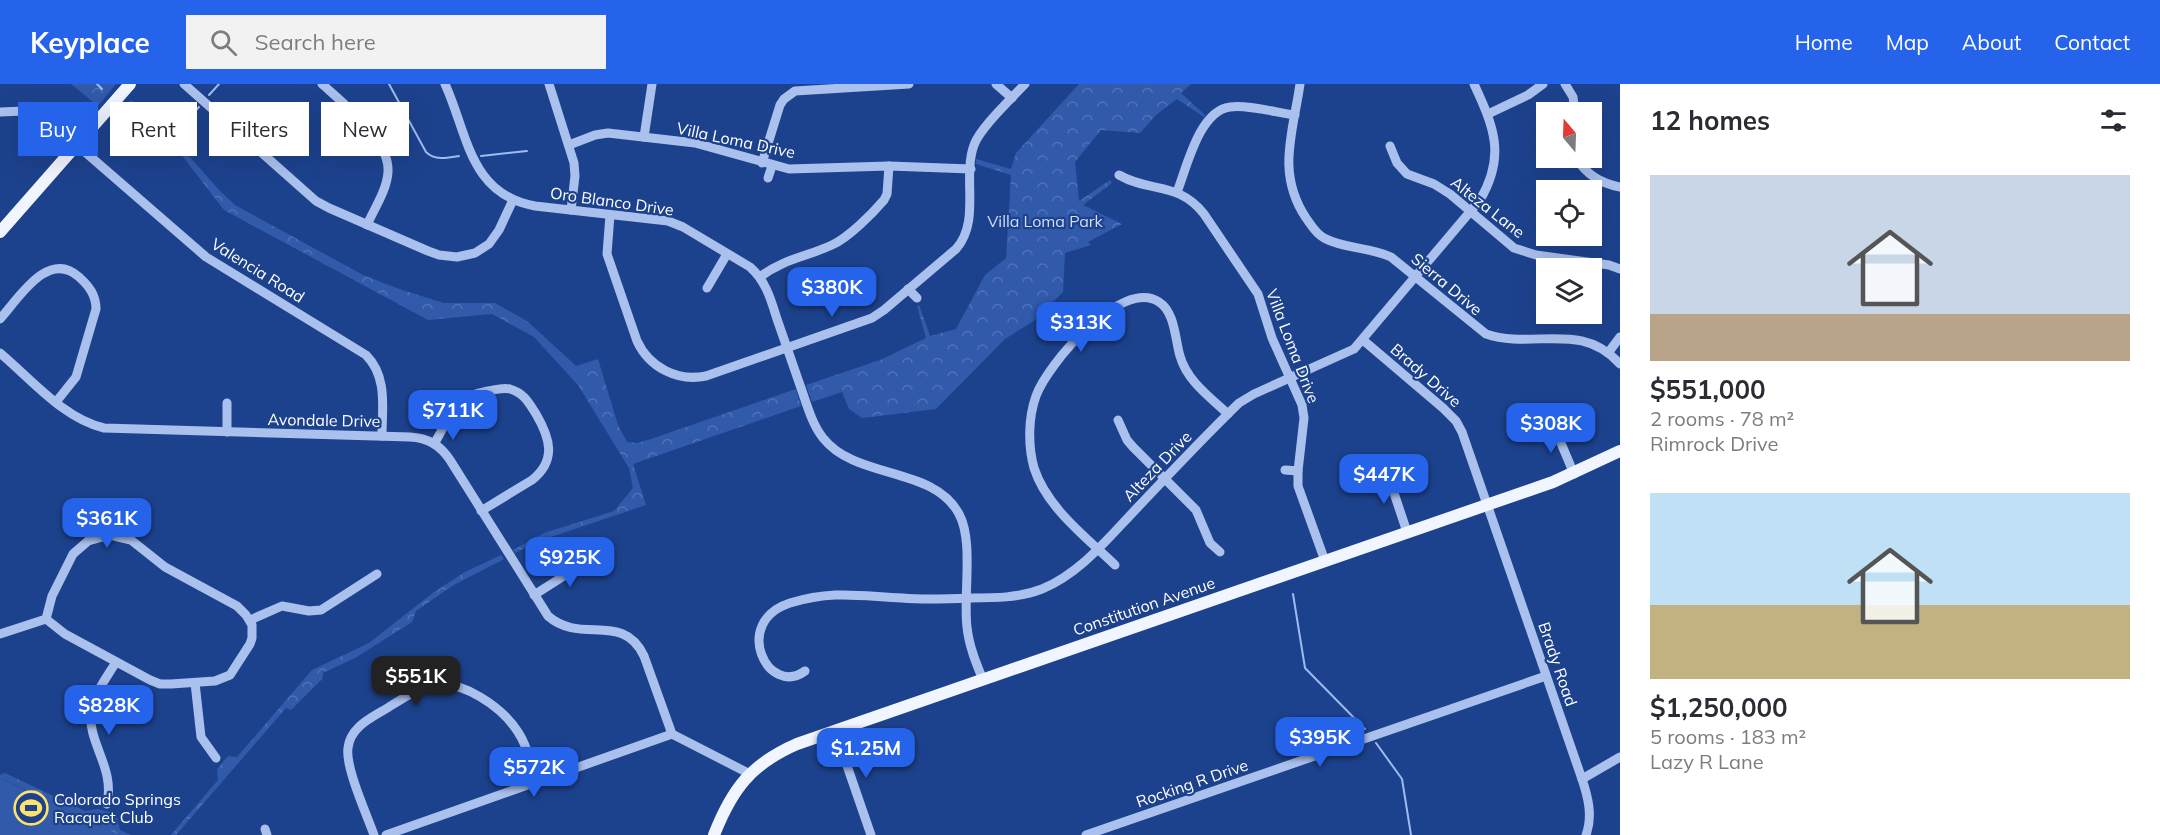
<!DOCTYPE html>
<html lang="en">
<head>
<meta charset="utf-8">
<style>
	:root { --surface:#fff; --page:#f2f2f3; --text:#2b2b33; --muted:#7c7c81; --accent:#2563eb }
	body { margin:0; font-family:Mulish,sans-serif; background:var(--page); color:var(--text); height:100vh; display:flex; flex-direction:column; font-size:22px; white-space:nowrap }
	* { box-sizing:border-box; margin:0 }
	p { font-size:20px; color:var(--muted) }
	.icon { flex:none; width:33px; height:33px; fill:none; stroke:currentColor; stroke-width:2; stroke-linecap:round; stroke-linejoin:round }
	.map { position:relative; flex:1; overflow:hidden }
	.panel { display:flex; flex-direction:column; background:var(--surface); width:540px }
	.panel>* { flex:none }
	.guide { position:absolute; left:18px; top:18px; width:570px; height:54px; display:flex; gap:12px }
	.needle { width:39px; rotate:341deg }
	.fabs { position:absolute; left:1536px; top:18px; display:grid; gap:12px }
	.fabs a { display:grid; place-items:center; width:66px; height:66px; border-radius:0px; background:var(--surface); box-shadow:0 6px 24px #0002; font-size:30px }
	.price { position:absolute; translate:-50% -51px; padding:0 14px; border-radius:12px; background:var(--accent); color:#fff; font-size:20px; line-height:39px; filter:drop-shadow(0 2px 3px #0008) }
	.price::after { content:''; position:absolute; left:50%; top:36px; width:18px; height:14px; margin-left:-9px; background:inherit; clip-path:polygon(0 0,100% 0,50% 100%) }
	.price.selected { background:#222; color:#fff }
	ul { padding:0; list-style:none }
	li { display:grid; align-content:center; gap:12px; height:318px; padding:0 30px }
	li span { display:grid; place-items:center; height:186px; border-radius:0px; color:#555 }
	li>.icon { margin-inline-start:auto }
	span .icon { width:108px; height:108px; fill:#fffc; stroke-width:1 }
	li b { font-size:26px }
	h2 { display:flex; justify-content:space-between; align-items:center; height:72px; padding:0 30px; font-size:26px }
	.pill { padding:0 21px; border-radius:0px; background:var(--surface); box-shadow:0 6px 24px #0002; font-size:21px; line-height:54px }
	.pill.selected { background:var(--accent); color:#fff }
	header { display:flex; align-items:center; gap:36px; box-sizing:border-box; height:84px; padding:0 30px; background:var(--accent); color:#fff }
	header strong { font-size:28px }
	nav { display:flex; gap:33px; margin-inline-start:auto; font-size:21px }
	.search { width:420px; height:54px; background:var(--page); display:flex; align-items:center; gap:15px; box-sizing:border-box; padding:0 21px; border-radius:0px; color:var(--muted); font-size:22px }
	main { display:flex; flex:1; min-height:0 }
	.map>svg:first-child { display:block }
	.forest { fill:url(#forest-crowns) }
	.pitch { fill:#315aab }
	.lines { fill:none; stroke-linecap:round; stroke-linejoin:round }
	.stream { stroke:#9ebbee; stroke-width:2 }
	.minor { stroke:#abc1ed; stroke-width:9 }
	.major { stroke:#f1f5ff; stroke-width:12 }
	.labels { text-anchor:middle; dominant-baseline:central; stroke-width:4.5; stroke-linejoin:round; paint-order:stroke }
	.street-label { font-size:16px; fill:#fff; stroke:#1d428d }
	.park-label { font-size:16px; fill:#d1def9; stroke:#1d428d }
	.poi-label { font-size:16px; fill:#fff; stroke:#1d428d; text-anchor:start }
</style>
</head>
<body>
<header>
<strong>Keyplace</strong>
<div class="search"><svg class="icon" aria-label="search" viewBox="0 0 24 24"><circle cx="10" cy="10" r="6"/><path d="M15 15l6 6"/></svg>Search here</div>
<nav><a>Home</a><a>Map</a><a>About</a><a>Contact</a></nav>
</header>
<main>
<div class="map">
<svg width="1620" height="751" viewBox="0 0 1620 751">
	<defs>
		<pattern id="forest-crowns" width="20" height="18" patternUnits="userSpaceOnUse" patternTransform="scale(1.5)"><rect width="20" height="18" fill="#315aab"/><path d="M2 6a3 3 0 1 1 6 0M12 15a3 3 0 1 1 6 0" fill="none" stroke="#5073b8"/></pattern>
	</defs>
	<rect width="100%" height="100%" fill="#1d428d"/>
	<g class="forest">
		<path d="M71 0H116L98 22Z"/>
		<path d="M1079 0H1191L1181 9 1205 31 1204 33 1177 15 1156 31 1140 49 1101 46 1075 78 1079 117 1110 96 1112 99 1083 121 1122 140 1088 158 1091 161 1065 169 1063 208 1035 236 1005 255 936 325 862 334 849 325 842 308 812 318 806 301 880 276 926 254 917 222 919 221 930 252 956 245 985 191 1006 174 1011 91 976 80V75L1011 85 1016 69Z"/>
		<path d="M131 16 170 50 218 105 235 121 363 191 399 205 444 219H495L527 237 576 282 598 275 618 341 627 358 637 359 651 355 796 305 801 322 633 380 646 421 542 456 515 469 513 466 544 449 614 427 633 404 629 384 578 301 534 253 492 230 428 236 224 126 177 65 131 45 116 32Z"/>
		<path d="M501 471 504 475 452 502 416 527 412 538 355 574 323 589 322 597 321 596 291 626 286 624 176 751H171L218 696 217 685 228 672 237 673 312 586 369 559 434 508 465 488Z"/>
		<path d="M5 689 85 727 98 725 116 730 120 746 131 751H118L3 695 0 696V691Z"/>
	</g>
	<path class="pitch" d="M2 695 119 751H0V696Z"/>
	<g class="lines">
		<g class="stream">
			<path d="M97 0 102 5"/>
			<path d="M389 0 426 68C435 77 448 74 459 72"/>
			<path d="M209 11 219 0"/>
			<path d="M130 27 145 41 168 55"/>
			<path d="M171 52 199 23"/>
			<path d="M481 72 527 67"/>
			<path d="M1293 510 1305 584 1365 645"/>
			<path d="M1376 659 1402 695 1411 751"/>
		</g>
		<g class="minor">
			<path d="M184 0 316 117 329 124 428 167 439 171 457 173 475 169 489 160 499 146 513 116"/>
			<path d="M322 0C343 19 390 56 388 88 387 106 374 125 367 141"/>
			<path d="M445 0C468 50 469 110 535 122L668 137 683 143 750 183C766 197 771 216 777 235 785 258 793 281 801 304 807 321 812 340 823 354 856 396 934 382 959 430 974 457 963 512 967 543 969 562 976 579 983 596"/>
			<path d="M549 0 574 79 575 92 571 126"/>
			<path d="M996 0 1012 14"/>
			<path d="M1300 0C1293 49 1276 89 1306 134 1311 141 1316 150 1324 154 1344 165 1370 163 1391 173L1486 250C1533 266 1581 236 1620 280"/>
			<path d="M1565 0 1573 13 1575 28"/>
			<path d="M0 28 25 27 47 35 206 173 366 271C388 293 382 324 382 352"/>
			<path d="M1488 30 1528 11 1543 0"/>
			<path d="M644 53 652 0"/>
			<path d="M569 61 595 51 608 49 695 59 789 85 889 82 971 85"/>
			<path d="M1390 62 1397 79 1407 90 1434 100 1450 110 1514 164 1536 171 1609 181 1620 185"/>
			<path d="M1576 74C1587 91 1600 99 1620 103"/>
			<path d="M762 79 780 21 784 15 795 7 909 0"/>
			<path d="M1119 91C1150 109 1178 97 1204 130L1258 210 1272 254 1302 321 1304 334 1298 387V402L1325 477"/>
			<path d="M768 94 772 82"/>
			<path d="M1177 108C1187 83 1199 27 1230 23 1246 20 1278 29 1295 31"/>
			<path d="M610 131 607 170 637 257C649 283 677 298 706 292L872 234 884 226 956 165C981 137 962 94 974 61 980 44 1012 14 1025 0"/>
			<path d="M760 193C783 175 806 173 832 161 848 154 872 130 884 116L887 110 889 82"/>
			<path d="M707 204 727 170"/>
			<path d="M908 205 917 214"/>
			<path d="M0 235C19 214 48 165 79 193 89 202 96 211 96 225L76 293 56 318"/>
			<path d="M1363 256 1443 324 1456 337 1462 348 1582 695C1588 713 1593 732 1586 751"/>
			<path d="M0 269C31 295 64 335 104 344L410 353C428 354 440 361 450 376L548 532C581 561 623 527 644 572L672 650 750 690"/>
			<path d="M1608 269 1620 253"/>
			<path d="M227 319V348"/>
			<path d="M1118 336 1127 356 1133 363 1196 426 1210 459 1220 468"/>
			<path d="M1553 340 1574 390"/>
			<path d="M434 360C442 347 450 327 462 317 470 311 478 309 488 307 495 306 503 303 510 305 524 309 529 319 536 330 550 354 557 376 532 396L481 427"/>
			<path d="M1386 385 1407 448"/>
			<path d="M1285 386 1298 387"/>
			<path d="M1115 481C1086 453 1047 424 1034 384 1028 362 1028 334 1036 312 1047 281 1121 193 1159 218 1175 228 1175 255 1180 272 1187 297 1210 313 1228 330"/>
			<path d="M534 511 592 474"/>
			<path d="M250 536 282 522 309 527 321 526 377 490"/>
			<path d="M0 550 46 535 52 512 73 470 88 457 110 451 131 456 165 483 237 522 246 531 252 541V554L250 560 230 591 215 597 171 600H160L150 596 65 550 46 535"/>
			<path d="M805 587C768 614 731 538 790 519 833 506 859 512 902 514 925 516 948 515 970 514 995 514 1019 514 1042 505 1081 489 1109 453 1138 423 1171 388 1204 353 1239 319L1254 310 1354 265 1480 116C1506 72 1494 43 1474 0"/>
			<path d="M195 599 201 653 216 674"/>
			<path d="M835 647 871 751"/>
			<path d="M1582 695 1620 673"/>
			<path d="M107 720C115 683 88 660 91 629 93 611 107 593 116 578"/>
			<path d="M265 745 267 751"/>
			<path d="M374 751C367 731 345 683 348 664 350 644 369 635 384 626 399 617 415 605 433 601 463 596 502 623 518 648 528 663 532 682 538 699"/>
			<path d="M386 751 672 650"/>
			<path d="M1086 751 1546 592"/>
		</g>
		<g class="major">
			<path d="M0 148 130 0"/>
			<path d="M714 751C732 705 751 680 797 660L1553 398 1620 367"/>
		</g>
	</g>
	<defs>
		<symbol id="stadium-ring" viewBox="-11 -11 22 22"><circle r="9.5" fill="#1d428d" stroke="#fce26a" stroke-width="1.5"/><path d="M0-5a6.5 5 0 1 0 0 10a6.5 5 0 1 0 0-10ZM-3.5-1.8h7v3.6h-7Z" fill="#fce26a"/></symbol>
	</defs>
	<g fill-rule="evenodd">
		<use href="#stadium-ring" x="12" y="705" width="38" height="38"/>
	</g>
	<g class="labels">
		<g class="street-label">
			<text transform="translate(736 56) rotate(12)">Villa Loma Drive</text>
			<text transform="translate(612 117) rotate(8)">Oro Blanco Drive</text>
			<text transform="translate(1488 123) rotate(38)">Alteza Lane</text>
			<text transform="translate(258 186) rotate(32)">Valencia Road</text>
			<text transform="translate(1447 200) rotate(40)">Sierra Drive</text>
			<text transform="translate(1293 262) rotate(69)">Villa Loma Drive</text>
			<text transform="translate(1426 291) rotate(41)">Brady Drive</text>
			<text transform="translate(324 336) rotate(1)">Avondale Drive</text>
			<text transform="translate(1157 382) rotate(-46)">Alteza Drive</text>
			<text transform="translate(1144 522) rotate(-19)">Constitution Avenue</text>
			<text transform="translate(1558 580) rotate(71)">Brady Road</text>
			<text transform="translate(1192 699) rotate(-19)">Rocking R Drive</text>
		</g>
		<g class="park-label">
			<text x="1045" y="137">Villa Loma Park</text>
		</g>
		<g class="poi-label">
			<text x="54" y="715">Colorado Springs<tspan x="54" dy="18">Racquet Club</tspan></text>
		</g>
	</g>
</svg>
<div class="fabs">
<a><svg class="needle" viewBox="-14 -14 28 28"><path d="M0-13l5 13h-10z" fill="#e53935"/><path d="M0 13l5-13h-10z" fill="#7c7c81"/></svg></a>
<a><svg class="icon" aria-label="locate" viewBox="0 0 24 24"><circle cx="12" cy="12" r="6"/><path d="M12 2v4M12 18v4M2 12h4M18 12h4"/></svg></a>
<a><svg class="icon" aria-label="layers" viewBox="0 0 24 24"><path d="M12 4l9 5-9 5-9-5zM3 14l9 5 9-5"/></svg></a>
</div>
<b class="price" style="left:832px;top:234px">$380K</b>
<b class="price" style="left:1081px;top:269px">$313K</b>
<b class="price" style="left:453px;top:357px">$711K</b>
<b class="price" style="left:1551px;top:370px">$308K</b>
<b class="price" style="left:1384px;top:421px">$447K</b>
<b class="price" style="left:107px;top:465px">$361K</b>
<b class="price" style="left:570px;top:504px">$925K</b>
<b class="price selected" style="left:416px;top:623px">$551K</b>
<b class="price" style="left:109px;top:652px">$828K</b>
<b class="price" style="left:1320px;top:684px">$395K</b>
<b class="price" style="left:866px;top:695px">$1.25M</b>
<b class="price" style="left:534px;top:714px">$572K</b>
<div class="guide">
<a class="pill selected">Buy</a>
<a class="pill">Rent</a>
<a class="pill">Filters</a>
<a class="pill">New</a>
</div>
</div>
<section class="panel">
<h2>12 homes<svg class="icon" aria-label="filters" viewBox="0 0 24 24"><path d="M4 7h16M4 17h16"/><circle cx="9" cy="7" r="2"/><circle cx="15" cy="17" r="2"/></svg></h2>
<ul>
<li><span style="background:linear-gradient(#c9d6e8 75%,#b9a48a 0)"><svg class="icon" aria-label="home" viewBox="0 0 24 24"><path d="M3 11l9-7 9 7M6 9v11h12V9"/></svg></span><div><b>$551,000</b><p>2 rooms · 78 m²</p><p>Rimrock Drive</p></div></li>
<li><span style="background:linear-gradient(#bfe0f5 60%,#c2b280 0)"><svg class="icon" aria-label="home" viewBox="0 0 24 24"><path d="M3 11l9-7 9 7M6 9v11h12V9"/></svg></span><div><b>$1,250,000</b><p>5 rooms · 183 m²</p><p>Lazy R Lane</p></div></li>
</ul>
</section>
</main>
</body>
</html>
